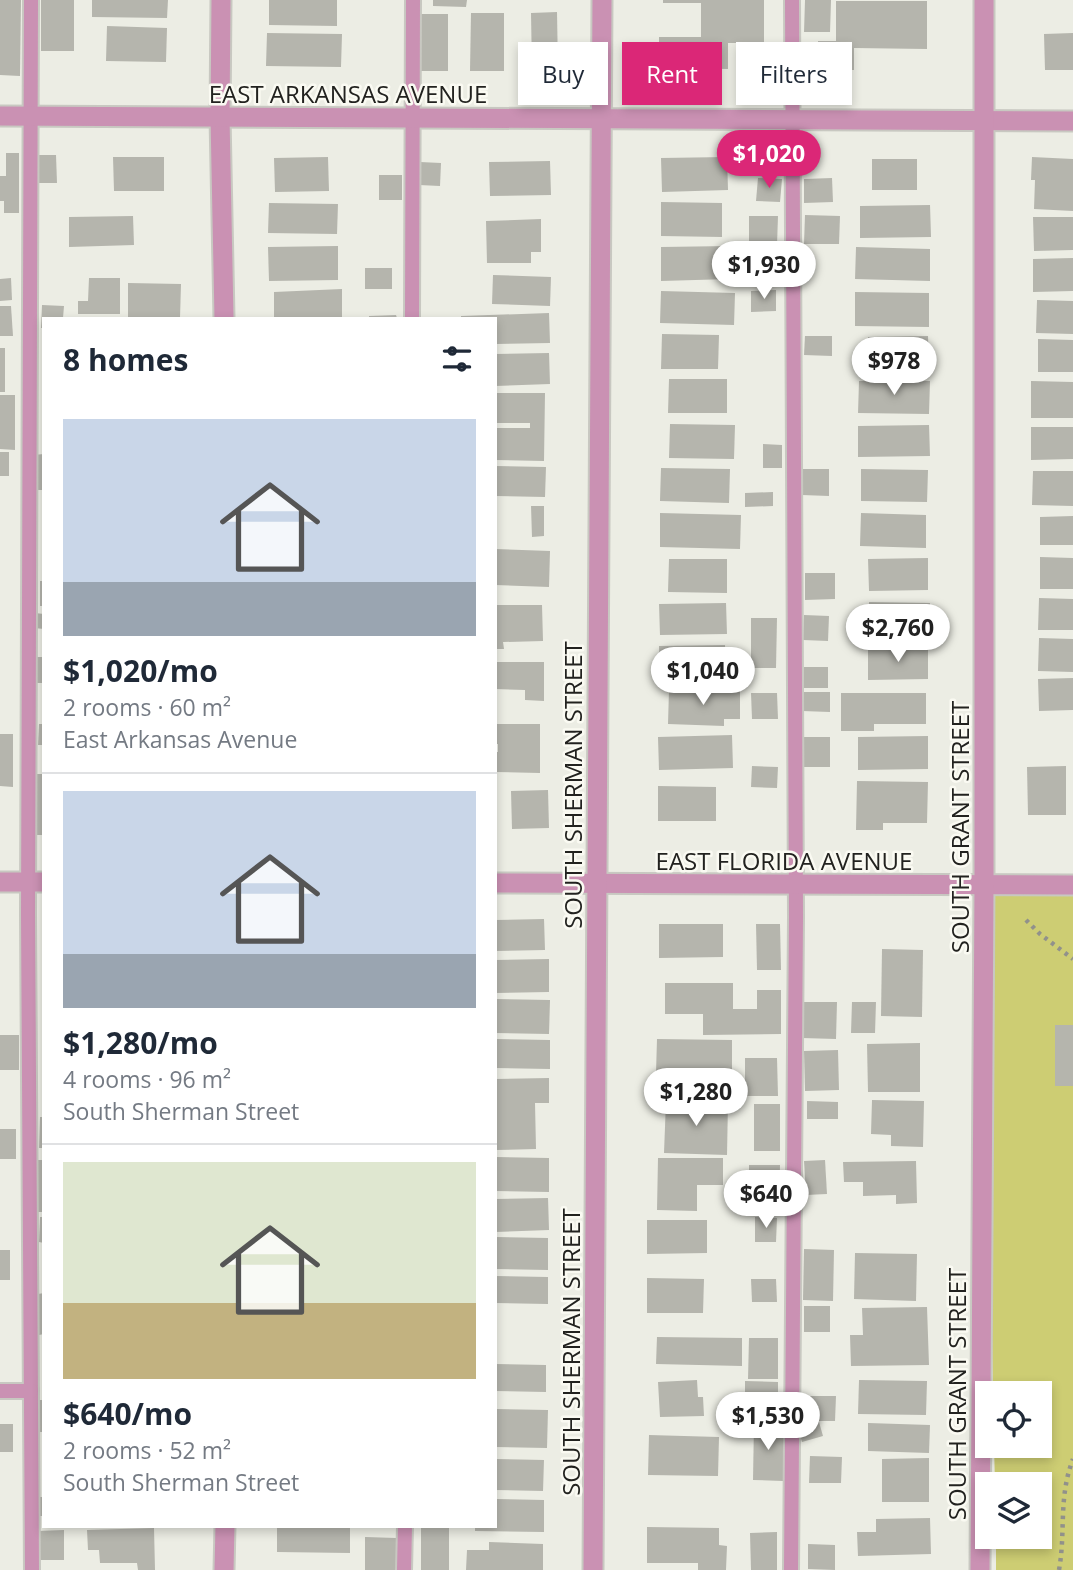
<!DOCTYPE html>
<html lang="en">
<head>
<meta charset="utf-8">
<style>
	:root { --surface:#fff; --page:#f2f2f3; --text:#1f2937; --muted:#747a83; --line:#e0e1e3; --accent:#db2777 }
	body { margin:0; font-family:"Open Sans",sans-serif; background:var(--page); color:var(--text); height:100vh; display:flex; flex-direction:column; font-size:26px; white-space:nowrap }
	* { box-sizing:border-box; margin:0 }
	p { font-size:23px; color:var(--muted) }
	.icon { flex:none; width:38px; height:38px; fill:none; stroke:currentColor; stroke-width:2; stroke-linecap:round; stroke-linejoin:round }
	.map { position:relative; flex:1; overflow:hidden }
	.side { position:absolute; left:42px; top:317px; width:455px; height:1211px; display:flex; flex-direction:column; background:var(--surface); border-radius:0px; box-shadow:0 4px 10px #0003 }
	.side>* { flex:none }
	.guide { position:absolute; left:518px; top:42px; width:450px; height:63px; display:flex; gap:14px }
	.buttons { position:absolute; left:975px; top:1381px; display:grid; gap:14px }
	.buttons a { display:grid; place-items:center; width:77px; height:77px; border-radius:0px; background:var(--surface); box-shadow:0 4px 10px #0003; font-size:35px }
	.price { position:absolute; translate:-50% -60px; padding:0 16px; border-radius:24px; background:#fff; color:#222; font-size:23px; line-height:46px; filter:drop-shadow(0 2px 4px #0008) }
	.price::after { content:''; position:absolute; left:50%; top:42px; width:21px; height:16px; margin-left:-10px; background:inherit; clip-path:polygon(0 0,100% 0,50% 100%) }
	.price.selected { background:var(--accent); color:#fff }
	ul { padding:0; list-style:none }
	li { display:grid; align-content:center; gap:14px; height:371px; padding:0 21px }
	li+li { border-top:2px solid var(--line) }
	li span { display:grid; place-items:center; height:217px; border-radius:0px; color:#555 }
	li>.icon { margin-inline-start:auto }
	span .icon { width:126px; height:126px; fill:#fffc; stroke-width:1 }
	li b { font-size:30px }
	h2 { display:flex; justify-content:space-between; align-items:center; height:84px; padding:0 21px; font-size:30px }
	.pill { padding:0 24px; border-radius:0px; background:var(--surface); box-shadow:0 4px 10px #0003; font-size:24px; line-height:63px }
	.pill.selected { background:var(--accent); color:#fff }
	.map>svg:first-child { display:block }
	.green { fill:#cdcd73 }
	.building { fill:#b5b5ad }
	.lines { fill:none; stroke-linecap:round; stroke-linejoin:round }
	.service-casing { stroke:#c8c8c1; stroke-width:18 }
	.minor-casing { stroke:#c8c8c1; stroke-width:23 }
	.path { stroke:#91918b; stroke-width:4.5; stroke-dasharray:3.5 5; stroke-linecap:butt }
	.service { stroke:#ca91b3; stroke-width:14 }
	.minor { stroke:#ca91b3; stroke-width:19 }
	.labels { text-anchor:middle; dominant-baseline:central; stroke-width:5; stroke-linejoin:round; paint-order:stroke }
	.street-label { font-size:24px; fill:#22221f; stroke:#fafaf2 }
</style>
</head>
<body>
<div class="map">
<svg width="1073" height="1570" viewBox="0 0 1073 1570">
	<rect width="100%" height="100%" fill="#ecede4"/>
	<path class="green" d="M984 885H1073V1570H996V1537L1040 1536V1484H995L994 1446H1040V1393H993Z"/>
	<g class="building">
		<path d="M0 0H21L20 76 0 75Z"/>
		<rect x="41" y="0" width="33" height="51"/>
		<path d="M92 0H168L167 18 92 17Z"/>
		<path d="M269 0H337V26L269 25Z"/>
		<path d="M433 0H467L466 7 433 6Z"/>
		<path d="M663 0H764V43H728V69L659 68V37H701V3H663Z"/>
		<path d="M805 0H831L830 32H804Z"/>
		<path d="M836 1H927V49L854 48V70H818V41H836Z"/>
		<path d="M557 12 558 69 532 70 531 13Z"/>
		<path d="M471 13H504V71H470Z"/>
		<rect x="419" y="14" width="29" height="57"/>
		<path d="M107 26 167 28 166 62 106 61Z"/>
		<path d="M267 33 342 34 341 67 266 66Z"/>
		<path d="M1073 33V70H1045L1044 34Z"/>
		<path d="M6 153H19V213H4V201H0V176H6Z"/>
		<path d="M33 155H56L57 183H34Z"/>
		<path d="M113 157H164V191H114Z"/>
		<path d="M328 157 329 191 275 192 274 158Z"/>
		<path d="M727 157 728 190 662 192 661 158Z"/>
		<path d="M1032 157 1073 159V211L1034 209 1035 180H1031Z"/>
		<rect x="872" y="159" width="45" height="31"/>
		<path d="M550 161 551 195 490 196 489 162Z"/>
		<path d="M420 162 441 163 440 186 419 185Z"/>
		<rect x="379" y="175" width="23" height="25"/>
		<path d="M758 178 782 179 780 202 756 201Z"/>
		<path d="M832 178 833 202 804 203V179Z"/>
		<path d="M661 202 722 203V237L661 236Z"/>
		<path d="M269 203 338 204 337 234 268 233Z"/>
		<path d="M930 205 931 237 860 238V206Z"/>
		<path d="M805 215 840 216 839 244H804Z"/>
		<path d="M133 216 134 245 69 247V217Z"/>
		<path d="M749 216H778L777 245 749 244Z"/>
		<path d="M1033 217H1073V250L1034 251Z"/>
		<path d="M541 219V252H531V263H487L486 221Z"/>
		<path d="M338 246V280L269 281 268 247Z"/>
		<path d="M730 246V279L661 281V247Z"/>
		<path d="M856 247 930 249V281L855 279Z"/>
		<path d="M1073 258V291L1033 292V259Z"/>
		<rect x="365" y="268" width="27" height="21"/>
		<path d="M493 275 551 277 550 306 492 304Z"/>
		<path d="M11 278 12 300 0 301V279Z"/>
		<path d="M89 278H120V314H78V301H88Z"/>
		<path d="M128 283 181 284 180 318H128Z"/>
		<path d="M342 289V318H274V292Z"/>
		<path d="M776 290V311L751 312V291Z"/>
		<path d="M661 291 735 293 734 325 660 323Z"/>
		<path d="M855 292 929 293V327L855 326Z"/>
		<path d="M1037 300 1073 301V334L1036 333Z"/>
		<path d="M42 305 64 306 63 318H44V328H41Z"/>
		<path d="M0 306H11L13 336H0Z"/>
		<path d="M549 313 550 343 495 344V318H461V316Z"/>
		<path d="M396 315 397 318H369V316Z"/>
		<path d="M662 334 719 335 718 369H661Z"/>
		<path d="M805 336H832V356L804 355Z"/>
		<path d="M928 336 929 369 868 370V337Z"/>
		<path d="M1038 339 1073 340V372H1038Z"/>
		<rect x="0" y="348" width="5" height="44"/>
		<path d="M549 353 550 384 495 386V354Z"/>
		<path d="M669 379H727V413H668Z"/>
		<path d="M859 381H930L929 414 858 413Z"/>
		<path d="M1031 381 1073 382V418H1031Z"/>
		<path d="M495 393H545L544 461 495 460V428H530V423H495Z"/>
		<path d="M0 395H15V450L0 449Z"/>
		<path d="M670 424 735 425 734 459 669 458Z"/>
		<path d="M929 425 930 456 858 457V426Z"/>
		<path d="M1031 427H1073V459L1031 460Z"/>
		<path d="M763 444 782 445V468H763Z"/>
		<rect x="0" y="452" width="9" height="24"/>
		<path d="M44 454V490H34L33 455Z"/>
		<path d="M495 466 546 467 545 497 495 496Z"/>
		<path d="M661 468 730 469 729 503 660 501Z"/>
		<path d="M802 469H829V496L802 495Z"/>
		<path d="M861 469 928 470 927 502 861 501Z"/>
		<path d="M1033 471H1073V506L1032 505Z"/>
		<path d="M773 492V506L745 507V493Z"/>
		<path d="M531 506H544V536L532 537Z"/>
		<path d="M660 513 741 515 740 549 660 547Z"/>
		<path d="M861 513 926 515V548L860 546Z"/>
		<path d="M1073 516V545H1040V517Z"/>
		<path d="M495 549 550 551 549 587 495 585Z"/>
		<path d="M1040 557 1073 558V589H1040Z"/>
		<path d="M928 558V590L869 591 868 559Z"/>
		<path d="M669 559H727V593L668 592Z"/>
		<path d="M805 573H835V599L805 600Z"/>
		<rect x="40" y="581" width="4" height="25"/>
		<path d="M1039 598 1073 599V630H1038Z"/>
		<path d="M869 602 930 603V637L868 635Z"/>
		<path d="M726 603 727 634 660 635 659 604Z"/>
		<path d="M495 605H542L543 641 503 642 504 649H495Z"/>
		<path d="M35 613 44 614V629L34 628Z"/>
		<path d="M804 615 829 616 828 641 803 640Z"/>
		<path d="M751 618H777L776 668H751Z"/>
		<path d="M1039 638 1073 639V672L1038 671Z"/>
		<path d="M725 645 726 677 660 679 659 646Z"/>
		<path d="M928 648V679L868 680V649Z"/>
		<path d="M35 657H44V683H36Z"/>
		<path d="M495 662H544V701L525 700V690L495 689Z"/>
		<rect x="804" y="667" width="24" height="21"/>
		<path d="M1073 678V710L1039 711 1038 679Z"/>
		<path d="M669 690 740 691V719H724V726L668 724Z"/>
		<path d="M802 692H830V712L802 711Z"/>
		<path d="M751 693H777L778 719H752Z"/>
		<path d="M841 693H926V724H874V731H841Z"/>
		<path d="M39 724H44V745H38Z"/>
		<path d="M495 724H540V773L495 772V752H498V744H495Z"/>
		<path d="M0 734H13V787L0 786Z"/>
		<path d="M732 735 733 768 659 770 658 737Z"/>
		<path d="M928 736V769L858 770V737Z"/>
		<rect x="801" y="737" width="29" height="30"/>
		<path d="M752 766 778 767 777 788 751 787Z"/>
		<path d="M1066 766V815H1028L1027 767Z"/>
		<path d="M31 774H44V835H32Z"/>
		<path d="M857 781 928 782 927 823H883V830H856Z"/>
		<path d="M658 786 716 787V821H658Z"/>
		<path d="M548 790 549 828 512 829 511 791Z"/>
		<path d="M544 919 545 950 495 951V920Z"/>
		<path d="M659 924H723V957L659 958Z"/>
		<path d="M756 924H780L781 970H757Z"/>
		<path d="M882 949 923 950 922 1017 881 1016Z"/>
		<path d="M549 959V992L495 993V960Z"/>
		<path d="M665 983H733V1009H757V990H781V1034L703 1035V1014H665Z"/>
		<path d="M495 999 550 1000 549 1034 495 1033Z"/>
		<path d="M803 1002H837L836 1039 802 1038Z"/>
		<path d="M852 1002H876L875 1033H851Z"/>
		<rect x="1055" y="1025" width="18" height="61"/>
		<rect x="0" y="1035" width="19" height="35"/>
		<path d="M495 1039 550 1040V1069L495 1068Z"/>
		<path d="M657 1039 732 1040V1084H697V1074L656 1073Z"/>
		<path d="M920 1043V1092H868L867 1044Z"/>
		<path d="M838 1050 839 1090 805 1091 804 1051Z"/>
		<path d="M745 1058H777L778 1096H745Z"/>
		<path d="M549 1078V1103H535L536 1149 495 1150V1079Z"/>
		<path d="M872 1100 924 1101 923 1147 891 1146V1135L871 1134Z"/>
		<path d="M666 1101 728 1102 727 1155 664 1153Z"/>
		<path d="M807 1101 838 1102V1119H807Z"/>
		<rect x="754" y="1104" width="26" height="47"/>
		<path d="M40 1117H44V1148H39Z"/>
		<rect x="0" y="1129" width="16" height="30"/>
		<path d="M495 1157 549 1158V1192L495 1191Z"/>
		<path d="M658 1158H723V1185H697V1211L657 1210Z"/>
		<path d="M36 1160H44V1212H37Z"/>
		<path d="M825 1160 827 1194 806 1195 804 1161Z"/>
		<path d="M916 1161 917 1203 896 1204V1195L863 1196V1182H844L843 1162Z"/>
		<path d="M749 1165H780L779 1209H740V1184H749Z"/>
		<path d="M548 1198 549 1230 495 1232V1199Z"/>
		<path d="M40 1217H44V1243L39 1242Z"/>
		<path d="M755 1217 777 1218 776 1242H755Z"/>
		<path d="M647 1220H707V1253L647 1254Z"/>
		<path d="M495 1237 548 1238V1270L495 1269Z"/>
		<path d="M804 1249 834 1250 833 1301 803 1300Z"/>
		<rect x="0" y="1250" width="10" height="30"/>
		<path d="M855 1253 917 1254 916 1301 854 1299Z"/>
		<path d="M495 1276 548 1277V1304L495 1303Z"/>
		<path d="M647 1278 704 1279 703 1313H647Z"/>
		<path d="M751 1279H776L777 1302H752Z"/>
		<path d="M44 1293V1334L39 1335 38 1294Z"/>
		<rect x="804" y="1306" width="26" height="26"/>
		<path d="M927 1307 929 1365 851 1366 850 1335H863L862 1308Z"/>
		<path d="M657 1337 742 1338V1366L656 1364Z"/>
		<path d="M749 1338H778V1379H748Z"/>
		<path d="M495 1364 546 1365V1392L495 1391Z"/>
		<path d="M697 1380 698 1397H703L704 1416 660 1417 658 1382Z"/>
		<path d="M859 1380 927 1381 926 1415 858 1414Z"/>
		<path d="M745 1381 778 1382V1407H745Z"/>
		<path d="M804 1396H836L835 1421H804Z"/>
		<path d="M37 1400H44V1432H38Z"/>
		<path d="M495 1409 548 1410 547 1448 495 1447Z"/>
		<path d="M819 1422 823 1436 802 1442 798 1429Z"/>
		<path d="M754 1423 784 1424 783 1481 753 1480Z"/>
		<path d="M868 1423 930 1425 929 1453 868 1451Z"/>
		<rect x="0" y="1424" width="13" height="28"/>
		<path d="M649 1435 719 1437 718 1476 648 1475Z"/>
		<path d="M810 1456 842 1457 841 1483H809Z"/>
		<path d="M929 1458V1502H882V1459Z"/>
		<path d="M495 1459 544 1460 543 1491 495 1490Z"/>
		<rect x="36" y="1497" width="8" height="19"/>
		<path d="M495 1499 544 1500V1532L475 1531V1526H495Z"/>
		<path d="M930 1518 931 1554 858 1556 857 1532H876V1519Z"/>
		<path d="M277 1526H350V1553L277 1552Z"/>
		<rect x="421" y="1526" width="28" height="44"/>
		<path d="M647 1527 719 1528V1545L727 1546 726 1570H698V1563H647Z"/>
		<path d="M154 1528 155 1570H138L137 1563H100L99 1550H88L87 1530Z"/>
		<path d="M64 1530V1560H38L37 1531Z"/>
		<path d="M777 1532V1570H751L750 1533Z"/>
		<path d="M365 1537 397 1538V1570H365Z"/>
		<path d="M489 1542 543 1544V1570H466L467 1550H489Z"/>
		<path d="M808 1544 835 1545V1570L808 1569Z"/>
	</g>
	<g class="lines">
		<defs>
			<g id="service">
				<path d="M31 0 28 914 32 1570"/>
				<path d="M412 318 413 0"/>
				<path d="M0 1391H31"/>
				<path d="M404 1570 405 1526"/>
				<path d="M791 1570 796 917 792 0"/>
			</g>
			<g id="minor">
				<path d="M221 0 220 117 224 318"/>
				<path d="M0 116 1073 121"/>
				<path d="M0 882H44"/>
				<path d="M495 883 1073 885"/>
				<path d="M224 1570 225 1526"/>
				<path d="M593 1570 602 0"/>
				<path d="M980 1570 984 885V0"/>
			</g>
		</defs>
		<use href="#service" class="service-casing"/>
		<use href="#minor" class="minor-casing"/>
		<g class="path">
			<path d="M1026 920 1040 934 1073 959"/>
			<path d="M1059 1570C1066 1531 1058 1498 1073 1459"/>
		</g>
		<use href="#service" class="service"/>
		<use href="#minor" class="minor"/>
	</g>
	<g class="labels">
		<g class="street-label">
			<text x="348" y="93">EAST ARKANSAS AVENUE</text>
			<text transform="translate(572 785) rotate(-90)">SOUTH SHERMAN STREET</text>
			<text transform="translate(959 827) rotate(-90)">SOUTH GRANT STREET</text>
			<text x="784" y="860">EAST FLORIDA AVENUE</text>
			<text transform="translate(570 1352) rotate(-90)">SOUTH SHERMAN STREET</text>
			<text transform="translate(956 1394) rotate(-90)">SOUTH GRANT STREET</text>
		</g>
	</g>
</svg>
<div class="buttons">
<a><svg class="icon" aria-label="locate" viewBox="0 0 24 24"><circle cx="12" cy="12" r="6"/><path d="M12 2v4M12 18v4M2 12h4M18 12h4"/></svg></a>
<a><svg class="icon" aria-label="layers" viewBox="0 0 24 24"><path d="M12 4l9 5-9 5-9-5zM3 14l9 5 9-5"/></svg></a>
</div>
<b class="price selected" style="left:769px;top:190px">$1,020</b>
<b class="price" style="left:764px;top:301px">$1,930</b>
<b class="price" style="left:894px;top:397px">$978</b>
<b class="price" style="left:898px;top:664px">$2,760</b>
<b class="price" style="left:703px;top:707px">$1,040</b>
<b class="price" style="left:696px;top:1128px">$1,280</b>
<b class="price" style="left:766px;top:1230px">$640</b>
<b class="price" style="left:768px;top:1452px">$1,530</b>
<div class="guide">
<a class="pill">Buy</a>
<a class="pill selected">Rent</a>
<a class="pill">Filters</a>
</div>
<section class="side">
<h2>8 homes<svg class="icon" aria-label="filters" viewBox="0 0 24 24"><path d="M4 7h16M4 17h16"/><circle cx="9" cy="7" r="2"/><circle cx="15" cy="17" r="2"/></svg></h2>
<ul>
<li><span style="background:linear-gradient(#c9d6e8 75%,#9aa5b1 0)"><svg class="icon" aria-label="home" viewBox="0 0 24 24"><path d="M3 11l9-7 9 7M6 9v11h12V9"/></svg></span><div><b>$1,020/mo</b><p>2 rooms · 60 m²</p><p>East Arkansas Avenue</p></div></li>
<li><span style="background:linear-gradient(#c9d6e8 75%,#9aa5b1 0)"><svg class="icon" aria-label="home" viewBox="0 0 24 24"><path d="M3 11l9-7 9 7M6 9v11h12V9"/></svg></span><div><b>$1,280/mo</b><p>4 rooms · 96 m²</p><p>South Sherman Street</p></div></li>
<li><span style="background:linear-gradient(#dfe7d0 65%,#c2b280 0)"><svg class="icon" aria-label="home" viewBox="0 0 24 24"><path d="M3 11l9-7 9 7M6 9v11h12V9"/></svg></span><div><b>$640/mo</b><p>2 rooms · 52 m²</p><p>South Sherman Street</p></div></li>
</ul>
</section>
</div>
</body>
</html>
